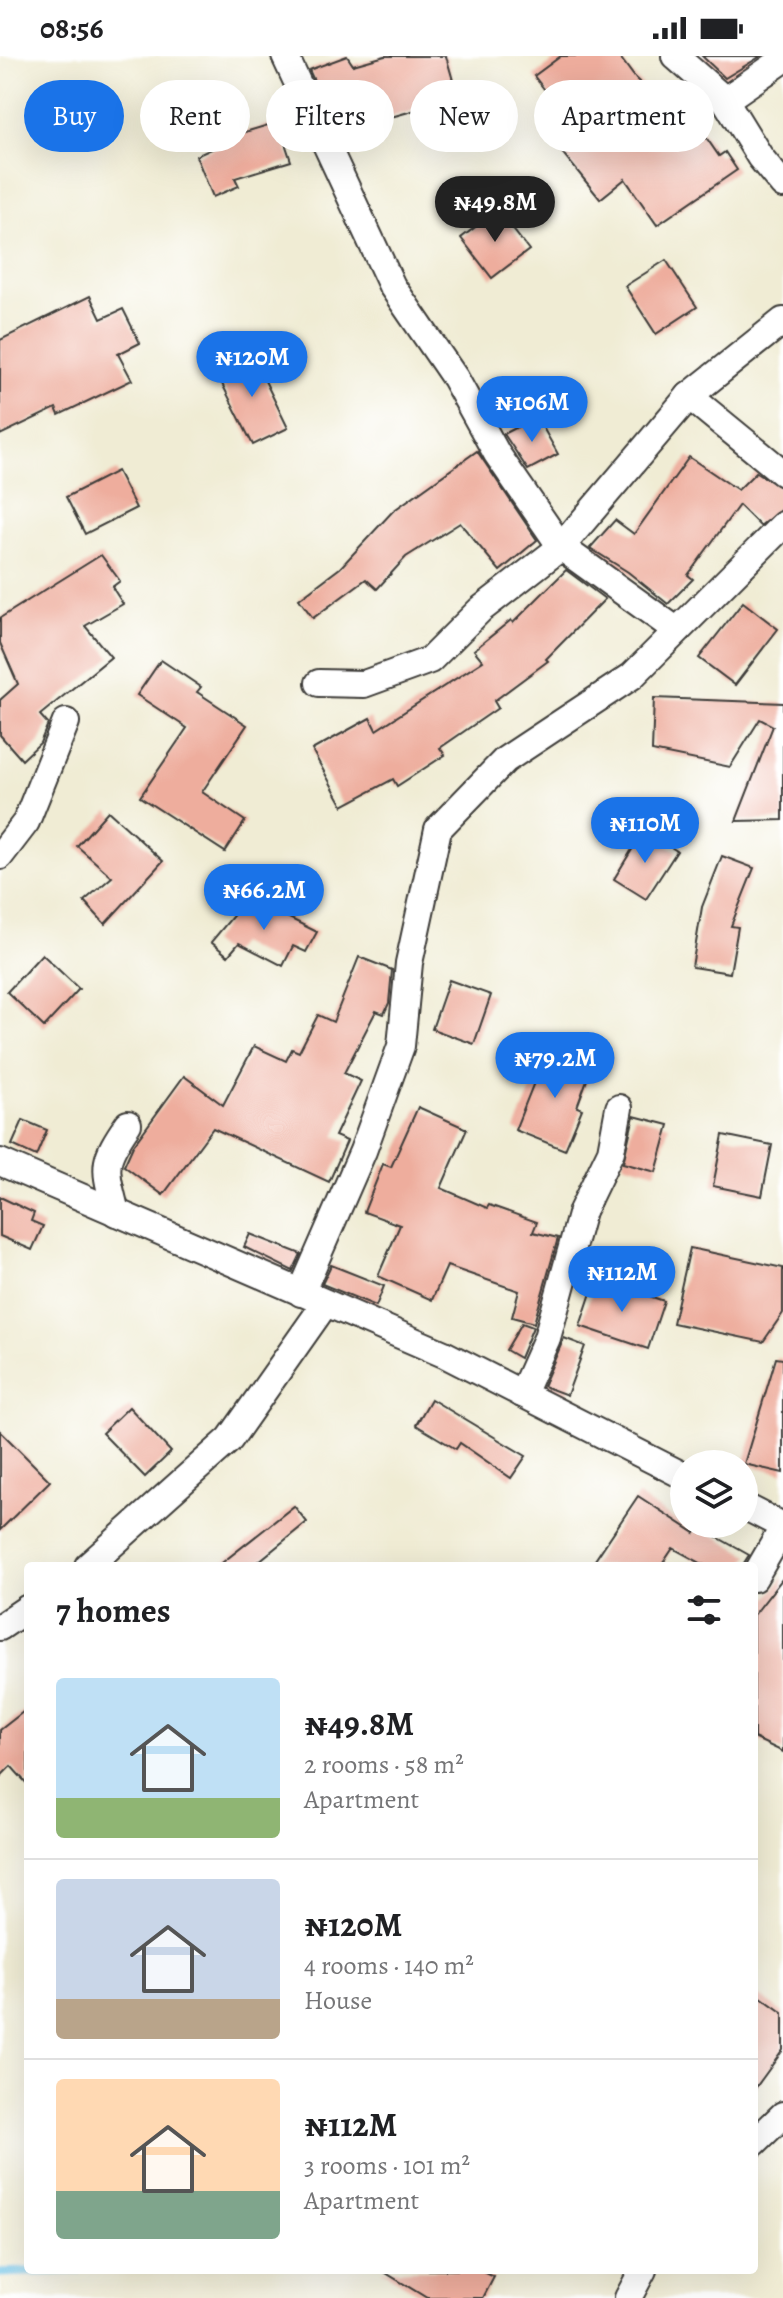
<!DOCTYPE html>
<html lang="en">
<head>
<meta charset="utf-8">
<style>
	:root { --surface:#fff; --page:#f2f2f2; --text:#202124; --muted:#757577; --line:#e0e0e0; --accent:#1a73e8 }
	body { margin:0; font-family:Alegreya,serif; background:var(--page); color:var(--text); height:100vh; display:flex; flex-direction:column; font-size:30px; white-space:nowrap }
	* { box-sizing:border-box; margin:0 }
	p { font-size:26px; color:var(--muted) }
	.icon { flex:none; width:44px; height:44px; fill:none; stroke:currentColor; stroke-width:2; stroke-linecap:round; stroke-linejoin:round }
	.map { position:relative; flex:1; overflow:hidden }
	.drawer { position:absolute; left:24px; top:1506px; width:734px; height:712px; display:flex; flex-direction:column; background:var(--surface); border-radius:8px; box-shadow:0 8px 32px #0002 }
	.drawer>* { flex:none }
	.guide { position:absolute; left:24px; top:24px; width:736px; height:72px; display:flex; gap:16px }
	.controls { position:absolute; left:670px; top:1394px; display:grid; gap:16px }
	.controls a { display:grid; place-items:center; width:88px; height:88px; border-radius:50%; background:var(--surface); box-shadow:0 8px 32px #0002; font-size:40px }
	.price { position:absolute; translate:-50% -68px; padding:0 18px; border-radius:28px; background:var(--accent); color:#fff; font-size:26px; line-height:52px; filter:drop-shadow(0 2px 4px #0008) }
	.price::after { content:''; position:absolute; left:50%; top:48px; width:24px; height:18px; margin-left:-12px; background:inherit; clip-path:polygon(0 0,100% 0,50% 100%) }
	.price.on { background:#222; color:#fff }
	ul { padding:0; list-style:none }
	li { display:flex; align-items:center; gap:24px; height:200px; padding:0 32px }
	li+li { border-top:2px solid var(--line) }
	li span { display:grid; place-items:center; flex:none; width:224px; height:160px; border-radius:8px; color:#555 }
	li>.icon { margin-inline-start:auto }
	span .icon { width:96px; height:96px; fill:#fffc; stroke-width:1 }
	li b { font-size:34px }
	h2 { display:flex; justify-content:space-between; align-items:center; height:96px; padding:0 32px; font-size:34px }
	.pill { padding:0 28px; border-radius:36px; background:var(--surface); box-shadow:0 8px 32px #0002; font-size:28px; line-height:72px }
	.pill.on { background:var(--accent); color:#fff }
	.status { display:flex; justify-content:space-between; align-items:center; height:56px; padding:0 40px; background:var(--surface); direction:ltr }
	.status svg { height:22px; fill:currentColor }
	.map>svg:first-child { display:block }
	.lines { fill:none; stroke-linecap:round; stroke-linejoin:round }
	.stream { stroke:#69c2e7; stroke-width:9 }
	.building { fill:#eead9d }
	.street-casing { stroke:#3c3b38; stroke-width:30 }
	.street { stroke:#fff; stroke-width:26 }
</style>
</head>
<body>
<div class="status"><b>08:56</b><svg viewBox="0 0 49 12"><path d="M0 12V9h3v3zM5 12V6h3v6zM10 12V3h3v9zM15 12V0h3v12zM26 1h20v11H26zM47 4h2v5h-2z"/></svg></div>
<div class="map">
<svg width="783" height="2242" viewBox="0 0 783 2242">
	<rect width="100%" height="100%" fill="#fff"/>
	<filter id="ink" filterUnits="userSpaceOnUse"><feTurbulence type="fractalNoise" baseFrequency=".0125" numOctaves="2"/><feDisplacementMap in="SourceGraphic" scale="16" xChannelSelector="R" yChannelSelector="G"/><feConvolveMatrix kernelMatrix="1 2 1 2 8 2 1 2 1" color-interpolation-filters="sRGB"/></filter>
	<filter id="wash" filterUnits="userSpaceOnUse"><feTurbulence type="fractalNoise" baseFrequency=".006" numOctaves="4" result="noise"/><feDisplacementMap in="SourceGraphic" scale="32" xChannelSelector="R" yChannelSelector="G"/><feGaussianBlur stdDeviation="1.8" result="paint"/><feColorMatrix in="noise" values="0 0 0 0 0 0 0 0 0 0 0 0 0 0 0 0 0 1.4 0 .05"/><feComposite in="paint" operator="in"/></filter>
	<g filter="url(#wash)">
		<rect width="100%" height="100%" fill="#f0ecd4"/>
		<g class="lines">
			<path class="stream" d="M0 2217 78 2214"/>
		</g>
		<g id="blocks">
			<g class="building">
				<path d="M347 0 353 9 385 0H446L458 42 356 71 362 84 345 91 309 14Z"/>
				<path d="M561 0H619L636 23 694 78 701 74 719 100 725 96 737 114 657 169 625 123 600 143 552 84 572 69 534 20Z"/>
				<path d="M702 0H761L725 22Z"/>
				<path d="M278 66 291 105 235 122 239 130 213 141 196 100 236 82 235 79Z"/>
				<path d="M498 154 529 194 492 222 461 182Z"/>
				<path d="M666 204 697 251 656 278 625 230Z"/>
				<path d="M90 240 101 263 123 253 140 287 118 298 132 324 59 359 56 352 0 379V284Z"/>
				<path d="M251 296 288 372 253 389 215 314Z"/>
				<path d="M537 361 558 398 528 414 504 378Z"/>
				<path d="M477 395 537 484 500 515 460 467 406 501 377 533 366 523 313 562 299 543 340 512 393 455Z"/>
				<path d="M689 401 738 434 756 416 783 433V452L760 470 739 449 688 519 693 523 668 548 628 516 590 492 615 464 634 478Z"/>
				<path d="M117 415 136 452 85 478 66 441Z"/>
				<path d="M101 499 120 525 112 531 123 548 85 570 111 601 40 659 48 668 40 687 22 704 0 679V644L18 628 0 587V562Z"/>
				<path d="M566 514 605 543 546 603 548 605 494 645 498 652 440 692 445 699 397 730 393 723 343 750 312 694 370 662 376 674 483 605 474 594 511 564 513 567Z"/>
				<path d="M743 546 778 573 735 629 699 602Z"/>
				<path d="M161 604 201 631 197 636 247 669 202 736 245 765 225 796 140 741 187 672 137 639Z"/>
				<path d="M654 642 783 647V764L736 765 773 670 760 663 730 711 652 695Z"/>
				<path d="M108 755 163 805 105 868 84 845 112 821 77 790Z"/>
				<path d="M644 774 677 795 646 843 614 823Z"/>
				<path d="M722 800 754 812 731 870 738 871 730 917 692 911 702 851Z"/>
				<path d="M252 837 271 853 317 876 306 896 293 890 283 910 239 887 228 900 211 886Z"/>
				<path d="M42 898 79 933 44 971 7 936Z"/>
				<path d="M359 901 392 914 389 947 384 958 376 955 344 1017 361 1025 335 1080 347 1085 329 1126 213 1072 163 1139 124 1110 133 1090 184 1020 223 1049 254 990 286 1005 292 993 299 996 318 959 333 966Z"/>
				<path d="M449 924 491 939 474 988 432 973Z"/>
				<path d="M547 994 592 1010 577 1051 582 1053 565 1094 515 1074Z"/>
				<path d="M418 1051 467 1073 441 1132 487 1152 489 1149 537 1166 533 1176 558 1182 534 1267 512 1261 519 1235 447 1210 432 1244 378 1220 400 1169 364 1156 383 1108 391 1111Z"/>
				<path d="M634 1060 669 1069 656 1116 623 1107Z"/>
				<path d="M23 1064 47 1074 36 1100 12 1089Z"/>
				<path d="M723 1079 772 1089 762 1140 713 1130Z"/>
				<path d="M0 1141 34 1157 31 1165 43 1170 32 1194 0 1180Z"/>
				<path d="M250 1178 301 1198 293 1215 244 1191Z"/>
				<path d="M690 1192 783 1212V1257L763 1286 673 1267Z"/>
				<path d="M331 1209 384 1230 376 1250 322 1228Z"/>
				<path d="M596 1222 664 1245 648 1293 580 1270Z"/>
				<path d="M522 1267 533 1271 520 1302 506 1294Z"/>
				<path d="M564 1282 585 1290 567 1339 543 1330Z"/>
				<path d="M776 1302 783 1303V1417L744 1408Z"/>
				<path d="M431 1343 526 1400 511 1422 460 1387 456 1393 416 1369Z"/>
				<path d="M129 1351 171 1396 145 1421 102 1377Z"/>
				<path d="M0 1375 50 1425 0 1474Z"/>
				<path d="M638 1440 695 1477 699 1471 749 1499 742 1510H706L673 1492 661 1510H591Z"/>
				<path d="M294 1450 307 1466 253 1510H218Z"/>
				<path d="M783 1522V1696L754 1682V1559Z"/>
				<path d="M28 1652V1729L11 1710 0 1721V1674Z"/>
				<path d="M754 1936 783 1957V1994L754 2034Z"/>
				<path d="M381 2214H480L494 2221 483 2242H427Z"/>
			</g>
		</g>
	</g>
	<g filter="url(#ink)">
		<use href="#blocks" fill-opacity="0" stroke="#3c3b38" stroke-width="2"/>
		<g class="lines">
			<defs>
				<g id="street">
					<path d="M285 0 392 230 455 322 497 398 561 491 676 574"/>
					<path d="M675 0 725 44 760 101 783 129"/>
					<path d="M725 44 783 4"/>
					<path d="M689 340 783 417"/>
					<path d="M319 627 364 628 430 604 480 554 561 491 689 340 783 265"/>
					<path d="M0 800 26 766 66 666"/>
					<path d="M0 1106 444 1298 684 1420"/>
					<path d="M116 1157C105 1111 100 1108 128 1068"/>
					<path d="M301 1237 363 1095 401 990 409 907 438 773 505 704 632 620 783 469"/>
					<path d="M522 1338 547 1282 582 1155 611 1095 619 1052"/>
					<path d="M744 1450 783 1470"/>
					<path d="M88 1510 230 1383 325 1248"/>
					<path d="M754 1522 783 1472"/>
					<path d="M0 1571 28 1552"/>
					<path d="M754 2087 783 2059"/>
					<path d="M628 2242 643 2214"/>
				</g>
			</defs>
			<use href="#street" class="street-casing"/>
			<use href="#street" class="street"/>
		</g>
	</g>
</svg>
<div class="controls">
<a><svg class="icon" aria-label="layers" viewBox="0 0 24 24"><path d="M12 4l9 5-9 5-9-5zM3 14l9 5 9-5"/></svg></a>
</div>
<b class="price on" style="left:495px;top:188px">₦49.8M</b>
<b class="price" style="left:252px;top:343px">₦120M</b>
<b class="price" style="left:532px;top:388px">₦106M</b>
<b class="price" style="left:645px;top:809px">₦110M</b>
<b class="price" style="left:264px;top:876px">₦66.2M</b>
<b class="price" style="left:555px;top:1044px">₦79.2M</b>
<b class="price" style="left:622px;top:1258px">₦112M</b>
<div class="guide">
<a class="pill on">Buy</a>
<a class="pill">Rent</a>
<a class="pill">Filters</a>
<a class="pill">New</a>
<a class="pill">Apartment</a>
</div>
<section class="drawer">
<h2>7 homes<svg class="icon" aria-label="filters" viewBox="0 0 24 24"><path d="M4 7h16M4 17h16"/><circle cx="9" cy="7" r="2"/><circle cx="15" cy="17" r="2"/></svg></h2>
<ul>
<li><span style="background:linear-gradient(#bfe0f5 75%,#8fb573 0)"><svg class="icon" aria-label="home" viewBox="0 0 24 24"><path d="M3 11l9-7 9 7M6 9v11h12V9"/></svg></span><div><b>₦49.8M</b><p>2 rooms · 58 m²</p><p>Apartment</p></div></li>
<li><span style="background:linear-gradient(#c9d6e8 75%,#b9a48a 0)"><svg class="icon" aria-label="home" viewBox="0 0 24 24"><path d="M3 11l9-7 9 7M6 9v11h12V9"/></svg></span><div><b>₦120M</b><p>4 rooms · 140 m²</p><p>House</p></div></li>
<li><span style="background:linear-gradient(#ffd9b3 70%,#7fa58c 0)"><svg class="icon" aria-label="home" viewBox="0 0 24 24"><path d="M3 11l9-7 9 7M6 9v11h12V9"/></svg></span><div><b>₦112M</b><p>3 rooms · 101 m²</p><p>Apartment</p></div></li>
</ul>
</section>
</div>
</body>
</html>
